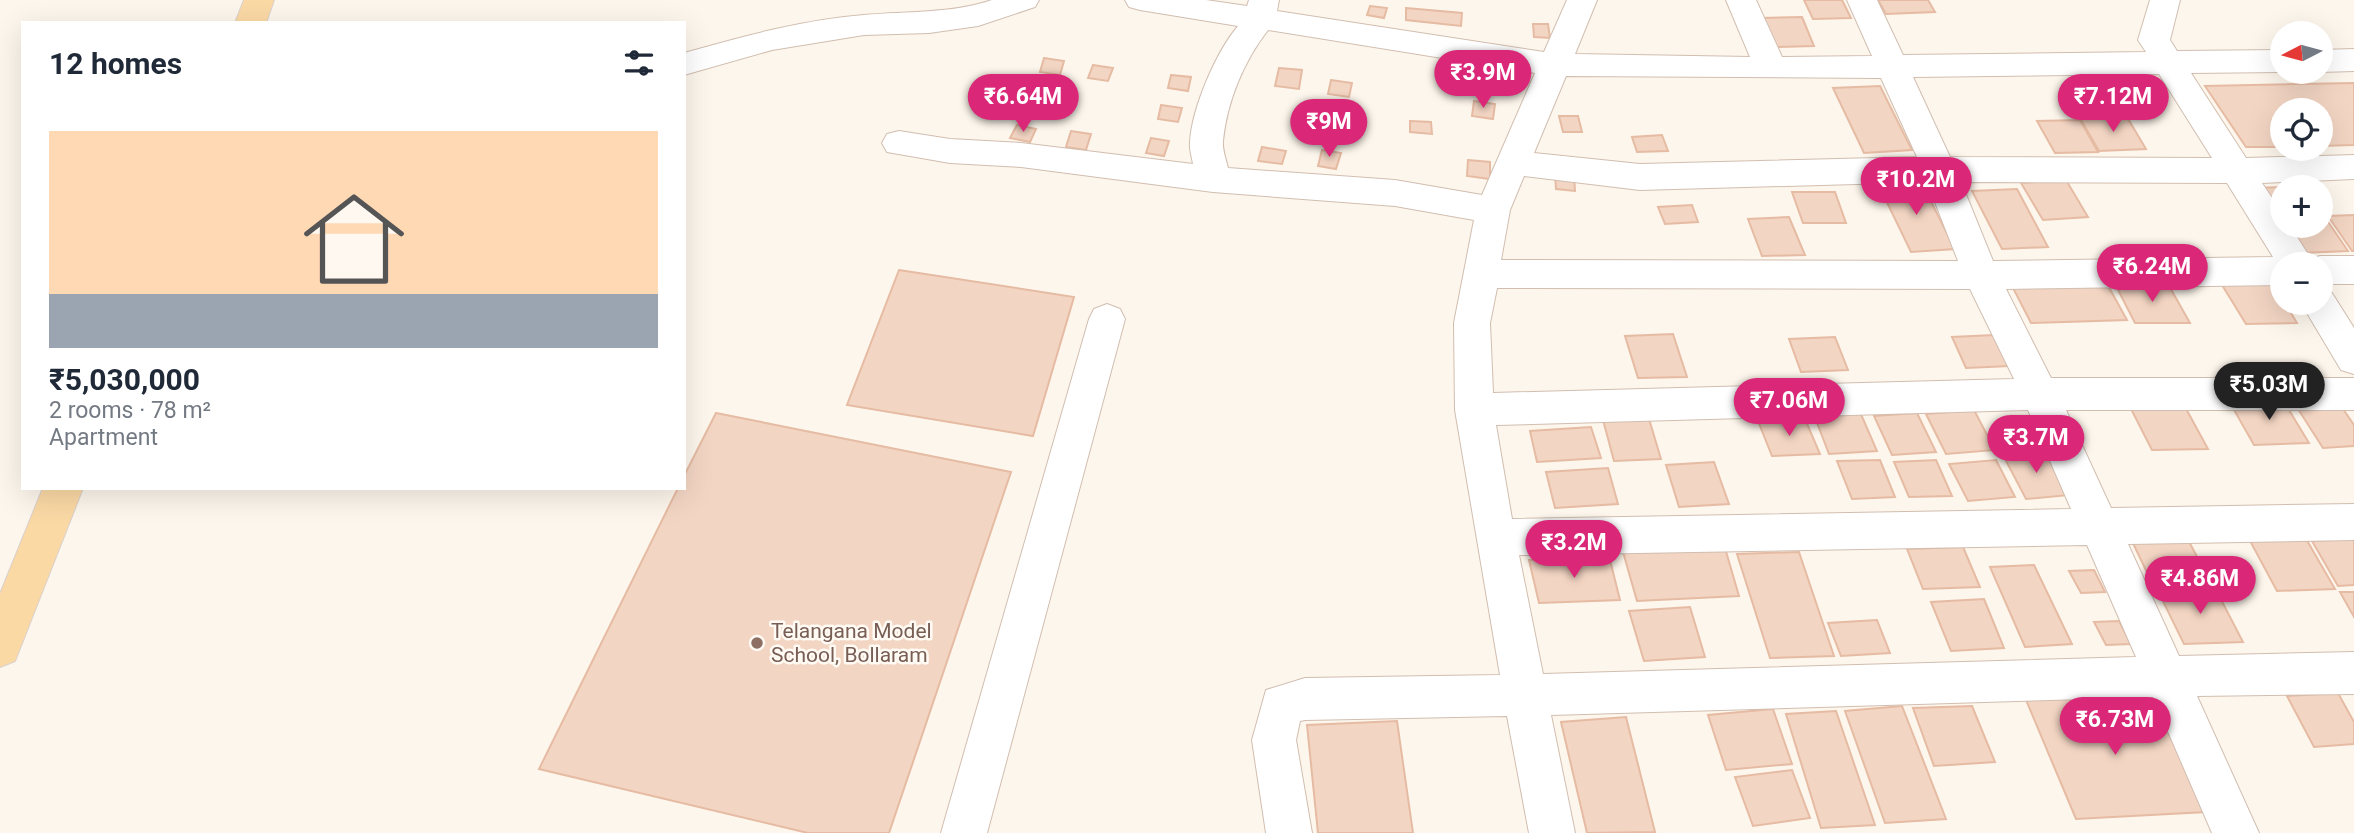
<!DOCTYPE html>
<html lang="en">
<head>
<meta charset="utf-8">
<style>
	:root { --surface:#fff; --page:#f6f6f7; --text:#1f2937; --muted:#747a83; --line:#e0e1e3; --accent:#db2777 }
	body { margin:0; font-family:Roboto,sans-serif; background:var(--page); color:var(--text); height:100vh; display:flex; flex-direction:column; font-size:26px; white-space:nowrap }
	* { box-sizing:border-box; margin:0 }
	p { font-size:23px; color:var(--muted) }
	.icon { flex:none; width:38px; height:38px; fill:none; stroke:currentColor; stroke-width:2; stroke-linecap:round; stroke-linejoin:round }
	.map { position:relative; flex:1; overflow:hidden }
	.side { position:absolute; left:21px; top:21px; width:665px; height:469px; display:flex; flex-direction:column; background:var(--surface); border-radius:0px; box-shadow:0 7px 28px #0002 }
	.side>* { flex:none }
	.needle { width:46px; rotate:264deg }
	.buttons { position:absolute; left:2270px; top:21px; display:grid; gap:14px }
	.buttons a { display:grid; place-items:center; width:63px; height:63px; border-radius:50%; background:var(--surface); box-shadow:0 7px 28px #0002; font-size:35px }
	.price { position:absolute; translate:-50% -60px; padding:0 16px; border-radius:24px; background:var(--accent); color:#fff; font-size:23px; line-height:46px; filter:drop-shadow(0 2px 4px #0008) }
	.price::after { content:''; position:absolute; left:50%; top:42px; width:21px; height:16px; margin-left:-10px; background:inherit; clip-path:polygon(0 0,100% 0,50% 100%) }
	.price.on { background:#222; color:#fff }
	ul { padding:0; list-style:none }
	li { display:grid; align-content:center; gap:14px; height:371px; padding:0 28px }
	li+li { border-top:2px solid var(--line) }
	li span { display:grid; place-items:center; height:217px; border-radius:0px; color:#555 }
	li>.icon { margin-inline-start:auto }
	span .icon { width:126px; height:126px; fill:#fffc; stroke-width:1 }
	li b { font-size:30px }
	h2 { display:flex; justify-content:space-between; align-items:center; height:84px; padding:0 28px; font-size:30px }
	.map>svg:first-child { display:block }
	.building { fill:#f3d5c3; stroke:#e6bba3; stroke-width:2 }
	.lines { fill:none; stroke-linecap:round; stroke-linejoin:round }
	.minor-casing { stroke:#d1beb0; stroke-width:2 }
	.major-casing { stroke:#dad1cd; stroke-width:2 }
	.minor { fill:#fff; fill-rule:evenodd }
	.major { fill:#fbd9a5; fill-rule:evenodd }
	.education-dot { fill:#8d6e63; stroke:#fffaf3; stroke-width:2.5 }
	.labels { text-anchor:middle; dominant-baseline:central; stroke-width:5; stroke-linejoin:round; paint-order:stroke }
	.education-label { font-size:21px; fill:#785e54; stroke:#fffaf3; text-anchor:start }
</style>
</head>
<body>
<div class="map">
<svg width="2354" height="833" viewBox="0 0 2354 833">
	<rect width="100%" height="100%" fill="#fdf6ec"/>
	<g class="building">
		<path d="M1804 0H1842L1851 18 1813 19Z"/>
		<path d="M1878 0H1928L1935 12 1886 14Z"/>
		<path d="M1370 6 1387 8 1384 18 1367 15Z"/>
		<path d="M1406 8 1462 13 1461 26 1406 20Z"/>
		<path d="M1802 17 1814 46 1774 47 1762 18Z"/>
		<path d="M1533 24H1548L1550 38 1534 37Z"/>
		<path d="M1044 58 1064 61 1060 75 1040 72Z"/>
		<path d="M1093 65 1113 68 1108 81 1088 78Z"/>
		<path d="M1279 68 1302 70 1299 89 1275 86Z"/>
		<path d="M1171 75 1191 77 1188 91 1168 88Z"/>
		<path d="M1331 80 1352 83 1349 97 1328 94Z"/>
		<path d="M2354 83V145L2320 146V110H2282V147H2246L2205 86Z"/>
		<path d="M1880 86 1912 150 1864 153 1833 88Z"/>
		<path d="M1474 101 1495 104 1493 119 1472 116Z"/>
		<path d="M1161 105 1182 108 1178 122 1158 119Z"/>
		<path d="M1559 116H1578L1582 132H1563Z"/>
		<path d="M2127 117 2146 149 2099 151 2080 118Z"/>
		<path d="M2080 120 2098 152 2055 153 2037 121Z"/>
		<path d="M1410 121 1431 122 1432 134 1410 132Z"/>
		<path d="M1017 125 1036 129 1030 142 1010 138Z"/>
		<path d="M1071 131 1091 134 1086 150 1066 147Z"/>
		<path d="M1662 135 1668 151 1637 152 1632 137Z"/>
		<path d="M1151 138 1169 141 1164 156 1146 153Z"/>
		<path d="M1262 147 1286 151 1282 164 1258 161Z"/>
		<path d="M1322 150 1341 153 1336 169 1318 166Z"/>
		<path d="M1468 160 1490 162V179L1467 176Z"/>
		<path d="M1555 174 1574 176 1575 191 1556 189Z"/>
		<path d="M2066 180 2088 217 2043 220 2021 183Z"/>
		<path d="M1921 182 1955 249 1911 252 1878 184Z"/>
		<path d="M2282 187V225L2258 188Z"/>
		<path d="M2017 189 2048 247 2002 249 1972 191Z"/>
		<path d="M1792 192H1835L1846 223H1803Z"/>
		<path d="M1692 205 1698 222 1665 224 1658 207Z"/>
		<path d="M2320 210 2348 251 2300 253 2282 226H2320Z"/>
		<path d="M2354 215V251H2352L2328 216Z"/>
		<path d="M1789 217 1805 255 1762 256 1748 219Z"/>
		<path d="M899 270 1074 297 1033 436 847 405Z"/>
		<path d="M2106 282 2127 320 2031 323 2012 286Z"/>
		<path d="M2115 284H2168L2190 323H2135Z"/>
		<path d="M2273 284 2282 303H2285L2297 323 2246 324 2222 285Z"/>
		<path d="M1673 334 1687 377 1638 378 1625 336Z"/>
		<path d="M1994 335 2009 366 1966 368 1952 337Z"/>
		<path d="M1835 337 1848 370 1801 372 1789 339Z"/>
		<path d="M2283 400 2309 443 2254 445 2229 401Z"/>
		<path d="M2184 405 2208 449 2152 450 2130 407Z"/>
		<path d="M2341 406 2354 425V446L2323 448 2298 409Z"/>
		<path d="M1974 410 1995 450 1946 454 1926 414Z"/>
		<path d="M1860 412 1877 451 1829 454 1814 415Z"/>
		<path d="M716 413 1011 472 889 833H808L539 769 678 488H684V476Z"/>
		<path d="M1917 413 1936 452 1892 455 1874 416Z"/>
		<path d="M1649 419 1661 459 1614 461 1603 420Z"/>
		<path d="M1805 419 1820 454 1772 456 1758 421Z"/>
		<path d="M1591 427 1601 458 1537 462 1530 431Z"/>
		<path d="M2047 451 2070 495 2026 499 2003 455Z"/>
		<path d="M1880 460 1895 497 1852 499 1837 461Z"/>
		<path d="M1936 460 1952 496 1909 497 1894 462Z"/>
		<path d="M1996 460 2015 497 1968 501 1949 464Z"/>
		<path d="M1714 462 1729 504 1679 507 1666 465Z"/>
		<path d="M1608 468 1618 504 1555 508 1546 472Z"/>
		<path d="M2185 534 2212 585 2154 587 2129 535Z"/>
		<path d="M2305 537 2335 589 2277 591 2249 539Z"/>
		<path d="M2354 539V585L2338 586 2312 541Z"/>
		<path d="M1963 547 1980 587 1923 589 1907 549Z"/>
		<path d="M1725 548 1739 596 1637 601 1623 552Z"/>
		<path d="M1799 552 1834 656 1770 658 1737 554Z"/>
		<path d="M1609 556 1620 600 1539 603 1529 560Z"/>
		<path d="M2034 565 2072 644 2025 647 1990 567Z"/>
		<path d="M2094 570 2105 592 2081 593 2069 571Z"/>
		<path d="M2215 588 2243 642 2184 644 2157 589Z"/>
		<path d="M2340 592H2354V617Z"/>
		<path d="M1984 599 2004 648 1951 651 1931 602Z"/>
		<path d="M1690 607 1705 657 1644 661 1629 611Z"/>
		<path d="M1877 620 1890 653 1841 656 1828 623Z"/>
		<path d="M2119 621 2131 644 2106 645 2094 622Z"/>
		<path d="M2338 693 2354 722V744L2314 747 2287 696Z"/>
		<path d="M2150 694 2206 812 2076 819 2026 700Z"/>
		<path d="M1902 706 1946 819 1885 823 1845 711Z"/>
		<path d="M1972 706 1995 762 1934 766 1913 708Z"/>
		<path d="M1773 709 1792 764 1726 770 1708 715Z"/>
		<path d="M1836 711 1875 825 1821 828 1786 714Z"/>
		<path d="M1626 717 1655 832 1587 833 1561 722Z"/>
		<path d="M1397 721 1413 833H1318L1307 725Z"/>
		<path d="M1792 770 1810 818 1753 826 1735 777Z"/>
	</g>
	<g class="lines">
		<defs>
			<g id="minor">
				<path d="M992 0H1039L1035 7 978 26 929 33 864 35 772 50 684 75V53C744 36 802 20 864 15 907 11 950 14 992 0Z"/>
				<path d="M1125 0H1206L1247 6 1249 0H1279L1277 11 1544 52 1567 0H1597L1575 54 1750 57 1726 0H1756L1782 57 1872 56 1847 0H1877L1903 55 2146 52 2138 40 2150 0H2180L2170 40 2177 51 2282 50V72L2191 73 2246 158 2354 155V179L2262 183 2282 213V226H2290L2311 259 2320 256H2354V284H2320V264H2282V285L2006 289 2051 378H2354V410H2066L2111 508 2354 504V540L2128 544 2179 656 2354 652V694L2197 696 2259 833H2212L2153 697 1551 715 1575 833H1529L1507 716 1305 720 1300 721 1296 740 1312 833H1266L1252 740 1266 690 1305 678 1500 675 1455 410 1454 323 1474 220 1395 206 1213 192 1021 167 950 163 887 152 882 143 887 134 899 131 950 139 1021 143 1193 164C1192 157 1189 149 1190 142 1192 108 1216 52 1238 26L1140 10 1129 7ZM1268 30 1535 73 1482 195 1395 180 1228 168C1226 159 1222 149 1223 141 1227 101 1244 61 1268 30ZM2159 74 2212 158 1950 157 1913 77ZM1566 76 1881 78 1917 157 1640 164 1534 153ZM1524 176 1640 190 1927 182 1958 261 1501 260 1510 210ZM1961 182 2227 183 2273 257 1993 261ZM1497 288 1970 289 2014 379 1493 393 1490 323ZM2028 410 2071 509 1512 519 1496 425ZM2087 545 2136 657 1543 674 1519 555Z"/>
				<path d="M2354 49V71L2320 72H2319L2320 50Z"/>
				<path d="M2320 289 2332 293 2354 328V374L2341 370 2301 303H2320Z"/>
				<path d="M1107 304 1120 309 1125 319 987 833H941L1089 319 1094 309Z"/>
			</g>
			<g id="major">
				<path d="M244 0H274L266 23H235Z"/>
				<path d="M43 488H83L15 661 0 667V594Z"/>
			</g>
		</defs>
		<use href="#minor" class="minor-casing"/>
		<use href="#major" class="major-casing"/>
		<use href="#minor" class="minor"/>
		<use href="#major" class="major"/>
	</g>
	<circle class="education-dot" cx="757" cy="643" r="7"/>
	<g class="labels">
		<g class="education-label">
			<text x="771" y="631">Telangana Model<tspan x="771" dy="24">School, Bollaram</tspan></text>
		</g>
	</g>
</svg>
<div class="buttons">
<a><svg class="needle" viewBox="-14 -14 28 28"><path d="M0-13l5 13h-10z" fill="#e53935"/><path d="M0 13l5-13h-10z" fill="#747a83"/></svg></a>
<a><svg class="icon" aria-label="locate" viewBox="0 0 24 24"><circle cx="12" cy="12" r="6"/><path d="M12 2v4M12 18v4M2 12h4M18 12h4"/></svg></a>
<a>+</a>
<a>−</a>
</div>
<b class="price" style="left:1483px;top:110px">₹3.9M</b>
<b class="price" style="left:1023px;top:134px">₹6.64M</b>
<b class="price" style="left:2113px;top:134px">₹7.12M</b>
<b class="price" style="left:1329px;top:159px">₹9M</b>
<b class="price" style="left:1916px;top:217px">₹10.2M</b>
<b class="price" style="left:2152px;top:304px">₹6.24M</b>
<b class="price on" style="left:2269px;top:422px">₹5.03M</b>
<b class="price" style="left:1789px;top:438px">₹7.06M</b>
<b class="price" style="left:2036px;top:475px">₹3.7M</b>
<b class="price" style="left:1574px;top:580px">₹3.2M</b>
<b class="price" style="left:2200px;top:616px">₹4.86M</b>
<b class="price" style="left:2115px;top:757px">₹6.73M</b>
<section class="side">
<h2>12 homes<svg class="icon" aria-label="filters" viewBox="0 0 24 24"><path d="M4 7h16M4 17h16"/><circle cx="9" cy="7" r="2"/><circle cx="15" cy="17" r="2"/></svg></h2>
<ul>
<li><span style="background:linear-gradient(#ffd9b3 75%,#9aa5b1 0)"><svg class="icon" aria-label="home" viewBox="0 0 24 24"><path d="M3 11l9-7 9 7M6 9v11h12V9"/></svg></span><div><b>₹5,030,000</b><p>2 rooms · 78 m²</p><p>Apartment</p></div></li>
</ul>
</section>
</div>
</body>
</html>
